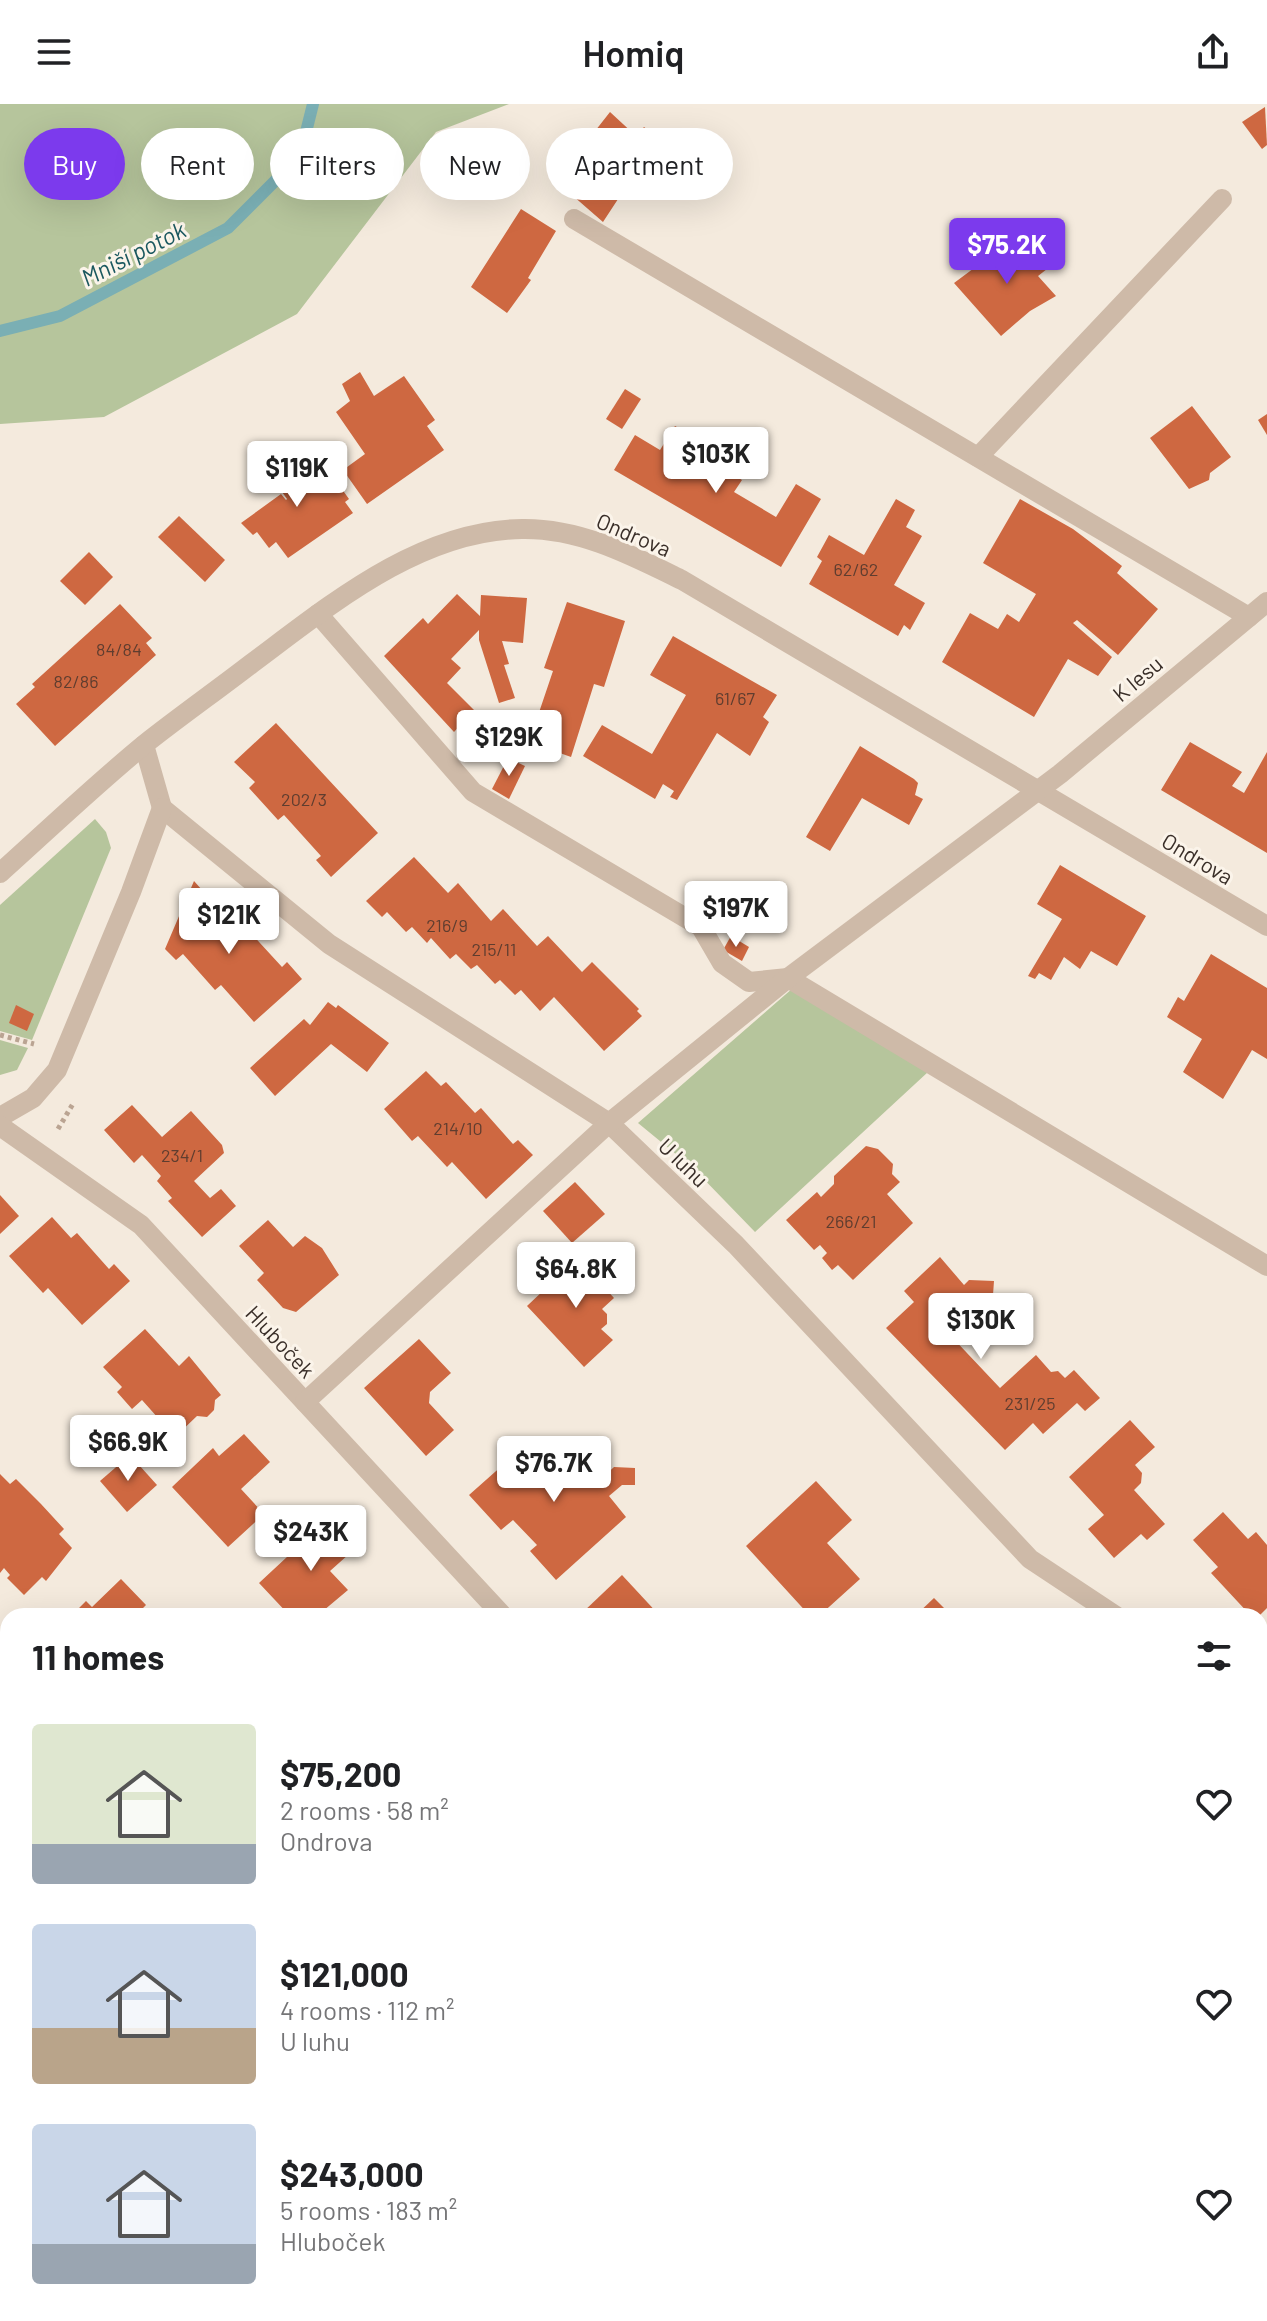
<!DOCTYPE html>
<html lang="en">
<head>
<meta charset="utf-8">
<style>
	:root { --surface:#fff; --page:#f6f6f6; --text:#202124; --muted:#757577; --accent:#7c3aed }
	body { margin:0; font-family:Barlow,sans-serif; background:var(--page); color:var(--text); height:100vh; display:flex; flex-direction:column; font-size:30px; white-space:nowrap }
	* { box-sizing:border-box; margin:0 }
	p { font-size:26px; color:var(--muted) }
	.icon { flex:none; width:44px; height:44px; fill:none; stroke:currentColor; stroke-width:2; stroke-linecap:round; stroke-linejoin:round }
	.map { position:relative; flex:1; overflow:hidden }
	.drawer { position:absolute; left:0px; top:1504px; width:1268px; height:714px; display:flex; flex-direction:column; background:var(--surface); border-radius:24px 24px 0 0; box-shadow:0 8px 32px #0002 }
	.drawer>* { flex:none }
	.hud { position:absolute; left:24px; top:24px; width:800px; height:72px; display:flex; gap:16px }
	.price { position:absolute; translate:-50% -68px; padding:0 18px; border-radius:8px; background:#fff; color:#222; font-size:26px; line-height:52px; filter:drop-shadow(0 2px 4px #0008) }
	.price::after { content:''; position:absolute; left:50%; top:48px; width:24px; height:18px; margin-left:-12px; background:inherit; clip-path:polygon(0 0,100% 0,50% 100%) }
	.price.current { background:var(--accent); color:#fff }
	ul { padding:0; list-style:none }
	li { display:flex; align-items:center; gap:24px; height:200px; padding:0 32px }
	li span { display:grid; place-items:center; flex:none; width:224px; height:160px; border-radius:8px; color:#555 }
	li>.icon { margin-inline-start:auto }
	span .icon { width:96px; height:96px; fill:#fffc; stroke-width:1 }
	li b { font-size:34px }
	h2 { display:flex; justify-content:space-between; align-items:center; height:96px; padding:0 32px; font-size:34px }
	.pill { padding:0 28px; border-radius:36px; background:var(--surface); box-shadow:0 8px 32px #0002; font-size:28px; line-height:72px }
	.pill.current { background:var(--accent); color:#fff }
	header { display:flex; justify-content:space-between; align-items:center; height:104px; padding:0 32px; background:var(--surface); font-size:36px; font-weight:600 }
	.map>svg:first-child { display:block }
	.green { fill:#b6c59c }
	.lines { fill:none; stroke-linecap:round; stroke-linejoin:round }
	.stream { stroke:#7aafb4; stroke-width:12 }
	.building { fill:#ce6841 }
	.path { stroke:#baa492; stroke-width:5; stroke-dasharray:4 4; stroke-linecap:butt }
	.minor { stroke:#cebaa8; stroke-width:20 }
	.labels { text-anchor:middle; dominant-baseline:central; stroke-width:6; stroke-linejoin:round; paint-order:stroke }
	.number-label { font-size:18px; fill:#5f3d2f }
	.street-label { font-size:22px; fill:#3a2f29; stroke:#fbf4ea }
	.water-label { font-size:24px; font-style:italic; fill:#1b585f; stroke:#fbf4ea }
</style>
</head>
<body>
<header><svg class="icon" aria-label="menu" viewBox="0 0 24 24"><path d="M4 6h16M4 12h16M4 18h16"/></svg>Homiq<svg class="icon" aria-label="share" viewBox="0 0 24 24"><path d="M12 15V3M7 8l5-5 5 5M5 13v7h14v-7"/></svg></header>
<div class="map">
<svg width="1267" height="2217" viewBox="0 0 1267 2217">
	<rect width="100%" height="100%" fill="#f4eadd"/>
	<g class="green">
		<path d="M0 0H509L436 28 297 210 104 313 0 320Z"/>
		<path d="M95 715 106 728 111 744 32 936 0 927V801Z"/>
		<path d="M793 884 928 968 755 1128 694 1065 638 1019Z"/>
		<path d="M0 936 28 944 17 966 0 971Z"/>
		<path d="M814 2210H1102L1104 2215 811 2217Z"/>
	</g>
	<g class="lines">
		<path class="stream" d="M0 227 60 212 228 124 300 52 313 0"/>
	</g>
	<g class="building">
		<path d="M1265 3 1267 41 1262 45 1242 18Z"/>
		<path d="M610 8 636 32 644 23 660 35 618 87 622 89 603 118 549 71 570 44 577 50Z"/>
		<path d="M521 105 556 127 528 174 531 176 507 209 471 183Z"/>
		<path d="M1025 135 1047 165 1038 172 1056 192 1030 207 1001 232 954 179 993 150Z"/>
		<path d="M360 268 374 292 404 272 435 316 427 322 444 346 367 400 343 366 365 350 336 308 350 297 342 280Z"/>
		<path d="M625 285 641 295 622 325 606 315Z"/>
		<path d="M1192 302 1231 353 1210 369 1209 376 1189 385 1150 334Z"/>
		<path d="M1267 310V331L1258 316Z"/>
		<path d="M675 322 697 334 690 345 742 376 734 388 776 413 796 380 821 395 781 463 614 366 635 331 660 346Z"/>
		<path d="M272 342 302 386 324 370 329 378 334 374 349 395 345 398 353 409 288 454 276 438 269 444 257 428 253 431 241 419 281 390 286 396 287 395 258 354Z"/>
		<path d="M896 395 915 406 906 423 922 432 894 481 925 499 910 526 904 521 898 532 809 480 822 457 817 453 829 431 864 451Z"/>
		<path d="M1020 395 1073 425 1122 462 1117 469 1158 505 1118 551 1077 516 1073 519 1112 553 1098 572 1068 555 1034 613 942 558 970 509 998 525 1007 510 1019 518 1036 490 983 459Z"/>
		<path d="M179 412 225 456 205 478 158 433Z"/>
		<path d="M89 448 113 473 85 501 60 477Z"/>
		<path d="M457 490 480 512 481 491 527 494 523 539 502 537 509 560 504 561 515 594 499 599 479 536V526L451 555 461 564 447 579 474 606 454 628 384 552 423 514 428 520Z"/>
		<path d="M567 498 625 517 604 583 594 580 571 653 529 638 553 567 544 564Z"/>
		<path d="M120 500 152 534 146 539 156 551 55 642 16 600 35 583 32 580Z"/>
		<path d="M673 532 777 591 763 613 769 618 750 652 717 629 677 696 670 693 674 687 663 680 655 695 583 652 602 621 652 650 686 591 650 571Z"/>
		<path d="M276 619 378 729 331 773 316 756 321 752 284 711 278 716 249 684 255 678 234 658Z"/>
		<path d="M1190 638 1242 668 1232 682 1244 689 1267 648V749L1161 686Z"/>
		<path d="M860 642 914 675 918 679 915 691 923 695 909 721 862 694 830 747 806 733Z"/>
		<path d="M508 654 525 662 509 695 492 685Z"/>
		<path d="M414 753 448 789 458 779 491 817 503 805 537 842 548 832 582 868 592 858 639 905 637 907 642 912 604 947 554 893 540 907 521 886 515 891 500 876 495 880 477 861 471 865 456 850 450 855 431 834 427 839 412 823 406 828 387 808 382 813 366 797Z"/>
		<path d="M1060 761 1146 812 1117 862 1091 847 1080 865 1064 853 1051 876 1039 869 1035 875 1028 872 1062 815 1037 800Z"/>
		<path d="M194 777 243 832 249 827 282 863 287 858 302 875 254 918 221 881 215 886 183 850 176 856 165 845Z"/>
		<path d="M731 832 749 843 742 857 723 846Z"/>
		<path d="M1211 850 1267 884V955L1252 946 1223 995 1183 968 1202 935 1167 913 1178 893 1184 897Z"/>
		<path d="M328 898 336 904 338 901 389 939 367 968 331 940 275 992 250 964 304 915 310 921Z"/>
		<path d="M16 901 34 910 27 927 9 919Z"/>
		<path d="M426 967 441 982 446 978 475 1009 481 1004 513 1040 518 1036 533 1051 486 1095 452 1058 447 1063 418 1032 412 1037 384 1005Z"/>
		<path d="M132 1001 162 1033 191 1007 222 1041 224 1049 194 1077 210 1094 221 1085 236 1102 202 1133 168 1097 172 1094 157 1077 161 1072 142 1051 134 1059 104 1026Z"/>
		<path d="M866 1042 878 1045 893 1060 892 1070 900 1078 887 1090 913 1119 853 1176 838 1161 832 1166 822 1154 827 1149 820 1141 814 1146 786 1116 817 1088 821 1093 834 1080V1072Z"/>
		<path d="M575 1078 605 1110 572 1139 543 1107Z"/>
		<path d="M0 1091 19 1112 0 1130Z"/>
		<path d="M52 1113 71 1134 77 1129 109 1165 114 1160 130 1177 82 1221 48 1184 43 1189 9 1152Z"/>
		<path d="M268 1116 293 1143 305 1132 322 1144 339 1171 296 1208 283 1204 257 1176 264 1169 239 1142Z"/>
		<path d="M582 1150 600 1168 595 1173 614 1194 602 1205 607 1210V1220L601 1225 613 1236 584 1263 527 1202Z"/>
		<path d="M940 1153 964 1181 969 1176 994 1177 993 1191 950 1231 1000 1284 1036 1251 1051 1268 1058 1267 1065 1274 1074 1266 1100 1294 1085 1307 1077 1299 1043 1330 1033 1319 1005 1346 886 1224 914 1198 904 1187Z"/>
		<path d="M145 1225 179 1262 189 1252 221 1291 215 1296 214 1306 207 1313 197 1312 175 1333 142 1296 132 1305 117 1288 122 1283 103 1263Z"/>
		<path d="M419 1235 451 1269 430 1288 429 1299 454 1326 426 1352 364 1284Z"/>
		<path d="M1130 1316 1155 1343 1135 1361 1142 1369 1141 1379 1134 1386 1165 1420 1147 1436 1141 1430 1114 1454 1088 1425 1104 1411 1069 1373Z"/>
		<path d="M244 1330 270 1358 241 1385 264 1410 228 1443 172 1383 213 1344 219 1352Z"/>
		<path d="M547 1333 568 1356 582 1367 587 1362 600 1376 614 1363 635 1364V1381H622L609 1392 626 1413 556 1476 530 1447 537 1441 513 1416 501 1426 469 1391 504 1360 511 1366Z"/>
		<path d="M130 1351 157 1381 127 1408 100 1377Z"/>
		<path d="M0 1370 10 1380 16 1375 41 1400 64 1425 59 1430 72 1444 46 1477 42 1473 24 1491 7 1474 10 1471 4 1464 0 1469Z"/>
		<path d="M816 1377 852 1416 827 1439 860 1475 819 1512H810L746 1442Z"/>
		<path d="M1223 1408 1248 1435 1256 1428 1267 1441V1504L1259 1512H1251L1211 1469 1218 1463 1193 1436Z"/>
		<path d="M330 1413 358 1442 330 1467 348 1486 317 1512H290L259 1479Z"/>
		<path d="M622 1471 660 1512H585L582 1509Z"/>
		<path d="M121 1475 146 1501 135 1512H71L86 1497 92 1503Z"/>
		<path d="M934 1494 952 1512H915Z"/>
		<path d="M1260 1694 1267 1699V1733L1260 1739Z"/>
		<path d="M1260 1956 1266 1957 1264 1979 1260 1978Z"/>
		<path d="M1260 2006 1267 2007V2028H1260Z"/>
	</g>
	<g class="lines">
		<g class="path">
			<path d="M0 931 34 940"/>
			<path d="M58 1025 74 998"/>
			<path d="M0 1892 8 1900"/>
			<path d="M1260 2104 1267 2100"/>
			<path d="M345 2210 353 2217"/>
			<path d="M1232 2210H1233"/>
			<path d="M1139 2217 1144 2210"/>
		</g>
		<g class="minor">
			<path d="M574 115 1249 513"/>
			<path d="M978 353 1222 95"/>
			<path d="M318 510 473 688 701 823 722 859 749 878 788 874 1267 1162"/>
			<path d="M144 641 162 704"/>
			<path d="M162 704 329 840 609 1019 736 1141 1030 1455 1116 1512"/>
			<path d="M0 769C48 726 95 681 145 640 179 613 216 587 251 560 329 502 419 426 522 425 580 424 631 451 682 476L1267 822"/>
			<path d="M0 1013 33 994 57 966 131 788 162 704"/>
			<path d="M0 1022 141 1121 503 1512"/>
			<path d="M305 1298 609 1019 788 874 1060 670 1267 498"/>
			<path d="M0 1558 8 1567"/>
			<path d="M1260 1571 1267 1577"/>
		</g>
	</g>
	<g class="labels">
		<g class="number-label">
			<text x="856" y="465">62/62</text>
			<text x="119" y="545">84/84</text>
			<text x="76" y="577">82/86</text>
			<text x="735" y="594">61/67</text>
			<text x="304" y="695">202/3</text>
			<text x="447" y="821">216/9</text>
			<text x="494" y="845">215/11</text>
			<text x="458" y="1024">214/10</text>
			<text x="182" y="1051">234/1</text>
			<text x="851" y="1117">266/21</text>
			<text x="1030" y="1299">231/25</text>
		</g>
		<g class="street-label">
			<text transform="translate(634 430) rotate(23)">Ondrova</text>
			<text transform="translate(1137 574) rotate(-40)">K lesu</text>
			<text transform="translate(1198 754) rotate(31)">Ondrova</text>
			<text transform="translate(684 1058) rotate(44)">U luhu</text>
			<text transform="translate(281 1237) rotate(47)">Hluboček</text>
		</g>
		<g class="water-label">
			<text transform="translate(133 149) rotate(-27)">Mniší potok</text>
		</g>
	</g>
</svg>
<b class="price current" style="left:1007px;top:182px">$75.2K</b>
<b class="price" style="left:716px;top:391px">$103K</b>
<b class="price" style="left:297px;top:405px">$119K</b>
<b class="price" style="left:509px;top:674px">$129K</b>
<b class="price" style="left:736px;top:845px">$197K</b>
<b class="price" style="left:229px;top:852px">$121K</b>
<b class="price" style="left:576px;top:1206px">$64.8K</b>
<b class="price" style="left:981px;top:1257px">$130K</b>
<b class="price" style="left:128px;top:1379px">$66.9K</b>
<b class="price" style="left:554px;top:1400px">$76.7K</b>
<b class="price" style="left:311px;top:1469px">$243K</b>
<div class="hud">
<a class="pill current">Buy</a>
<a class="pill">Rent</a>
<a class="pill">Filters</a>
<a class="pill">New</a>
<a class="pill">Apartment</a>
</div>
<section class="drawer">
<h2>11 homes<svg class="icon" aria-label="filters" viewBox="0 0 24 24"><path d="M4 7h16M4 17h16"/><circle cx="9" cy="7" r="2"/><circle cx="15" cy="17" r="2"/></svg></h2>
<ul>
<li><span style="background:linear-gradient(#dfe7d0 75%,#9aa5b1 0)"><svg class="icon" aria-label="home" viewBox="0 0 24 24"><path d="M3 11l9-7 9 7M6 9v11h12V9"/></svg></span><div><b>$75,200</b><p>2 rooms · 58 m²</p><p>Ondrova</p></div><svg class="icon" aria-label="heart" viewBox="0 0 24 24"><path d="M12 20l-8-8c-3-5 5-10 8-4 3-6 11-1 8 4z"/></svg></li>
<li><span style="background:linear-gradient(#c9d6e8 65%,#b9a48a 0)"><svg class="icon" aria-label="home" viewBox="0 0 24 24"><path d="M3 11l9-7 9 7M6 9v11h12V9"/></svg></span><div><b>$121,000</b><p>4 rooms · 112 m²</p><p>U luhu</p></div><svg class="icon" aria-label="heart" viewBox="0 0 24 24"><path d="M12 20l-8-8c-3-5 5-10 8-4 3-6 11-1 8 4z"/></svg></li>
<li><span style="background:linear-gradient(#c9d6e8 75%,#9aa5b1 0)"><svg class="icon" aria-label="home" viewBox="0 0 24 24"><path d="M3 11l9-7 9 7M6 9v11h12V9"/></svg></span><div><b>$243,000</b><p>5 rooms · 183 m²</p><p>Hluboček</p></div><svg class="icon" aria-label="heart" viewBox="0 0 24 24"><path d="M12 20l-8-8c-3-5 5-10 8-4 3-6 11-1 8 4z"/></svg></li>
</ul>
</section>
</div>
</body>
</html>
